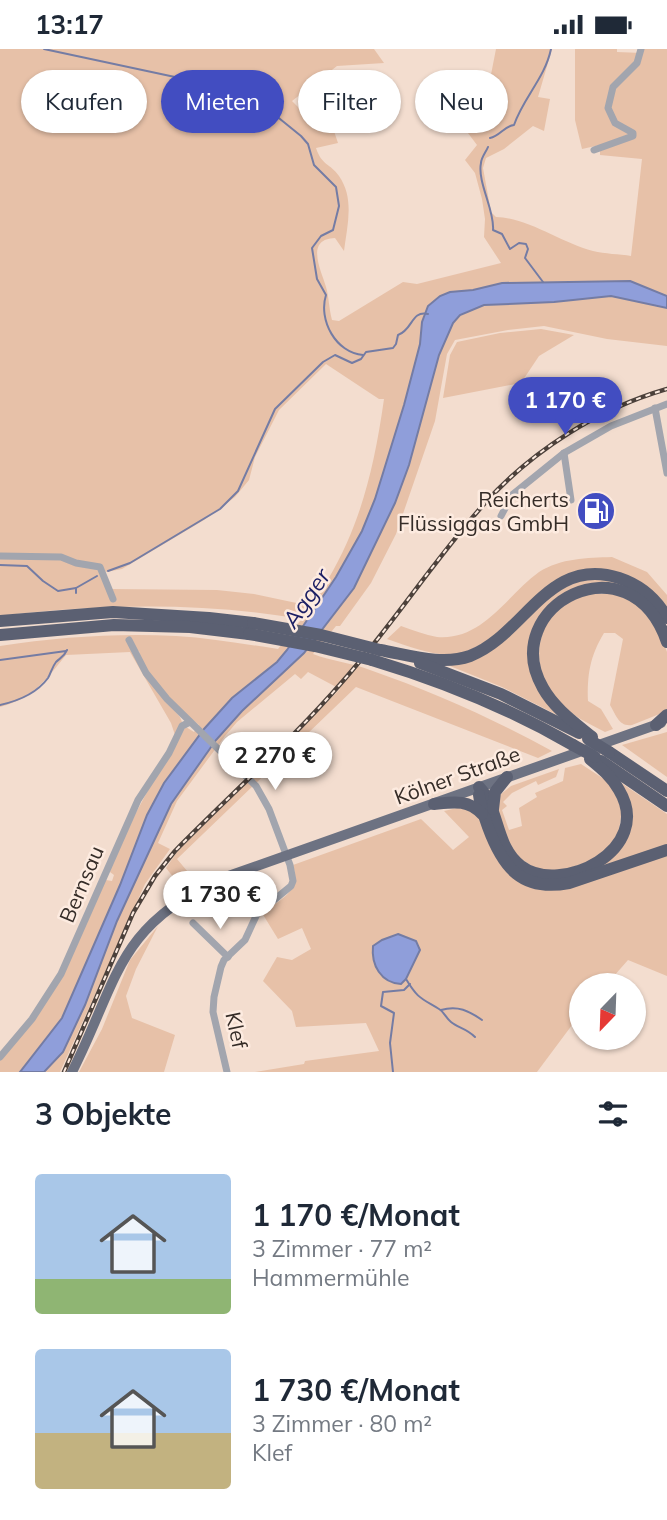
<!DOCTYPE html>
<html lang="de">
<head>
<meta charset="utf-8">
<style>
	:root { --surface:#fff; --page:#f6f6f7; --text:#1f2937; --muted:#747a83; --accent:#424dc1 }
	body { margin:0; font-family:Mulish,sans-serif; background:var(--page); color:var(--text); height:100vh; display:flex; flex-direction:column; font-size:26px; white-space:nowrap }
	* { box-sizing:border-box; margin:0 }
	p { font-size:23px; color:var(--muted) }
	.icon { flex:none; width:38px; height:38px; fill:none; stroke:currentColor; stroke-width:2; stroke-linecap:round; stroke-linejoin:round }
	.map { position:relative; height:1023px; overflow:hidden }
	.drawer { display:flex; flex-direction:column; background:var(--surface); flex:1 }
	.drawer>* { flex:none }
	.banner { position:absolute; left:21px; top:21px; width:626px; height:63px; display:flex; gap:14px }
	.needle { width:46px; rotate:203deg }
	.buttons { position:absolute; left:569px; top:924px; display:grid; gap:14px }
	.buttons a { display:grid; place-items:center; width:77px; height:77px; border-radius:50%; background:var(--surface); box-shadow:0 2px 5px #0004; font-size:35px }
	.price { position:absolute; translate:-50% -60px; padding:0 16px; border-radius:24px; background:#fff; color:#222; font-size:23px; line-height:46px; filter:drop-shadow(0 2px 4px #0008) }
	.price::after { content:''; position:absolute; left:50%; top:42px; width:21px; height:16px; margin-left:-10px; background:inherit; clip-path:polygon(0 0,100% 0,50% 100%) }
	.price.current { background:var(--accent); color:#fff }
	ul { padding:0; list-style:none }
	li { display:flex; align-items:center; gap:21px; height:175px; padding:0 35px }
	li span { display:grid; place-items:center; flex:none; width:196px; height:140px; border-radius:7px; color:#555 }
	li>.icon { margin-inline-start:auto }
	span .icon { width:84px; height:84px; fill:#fffc; stroke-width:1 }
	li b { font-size:30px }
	h2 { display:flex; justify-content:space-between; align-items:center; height:84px; padding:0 35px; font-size:30px }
	.chip { padding:0 24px; border-radius:32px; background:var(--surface); box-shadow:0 2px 5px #0004; font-size:24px; line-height:63px }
	.chip.current { background:var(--accent); color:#fff }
	.status { display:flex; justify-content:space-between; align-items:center; height:49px; padding:0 35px; background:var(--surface); direction:ltr }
	.status svg { height:19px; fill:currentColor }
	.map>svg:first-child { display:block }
	.green { fill:#e7c1a8; fill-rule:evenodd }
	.water { fill:#8f9eda; stroke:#747ca4; stroke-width:2 }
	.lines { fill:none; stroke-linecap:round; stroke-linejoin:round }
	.stream { stroke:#747ca4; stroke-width:2 }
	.minor { stroke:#a2a5ae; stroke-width:7 }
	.primary { stroke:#6d7282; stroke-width:10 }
	.motorway { stroke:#5b6072; stroke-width:12 }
	.rail-casing { stroke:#4c413b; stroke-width:4.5 }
	.rail { stroke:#fdebe0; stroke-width:2; stroke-dasharray:5; stroke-linecap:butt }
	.motorway-bridge { stroke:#5b6072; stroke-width:12 }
	.labels { text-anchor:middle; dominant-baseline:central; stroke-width:5; stroke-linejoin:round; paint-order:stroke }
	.poi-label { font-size:21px; fill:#352c27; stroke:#fdebe0; text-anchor:end }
	.street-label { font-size:21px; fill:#352c27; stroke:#fdebe0 }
	.water-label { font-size:23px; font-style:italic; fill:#1c2065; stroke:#fdebe0 }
</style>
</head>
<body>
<div class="status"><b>13:17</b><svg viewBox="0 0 49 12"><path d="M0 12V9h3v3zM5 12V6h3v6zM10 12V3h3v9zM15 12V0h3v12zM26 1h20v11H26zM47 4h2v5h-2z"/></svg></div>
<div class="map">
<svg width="667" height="1023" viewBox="0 0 667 1023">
	<rect width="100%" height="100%" fill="#f3ddcf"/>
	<g class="green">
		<path d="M0 0H374L384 14 337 17 292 52 307 67 332 76 338 94 316 99C322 117 330 114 339 127 355 150 347 177 344 202L335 189C304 190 322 223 326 238 329 248 329 260 332 271L339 272 403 233 417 235 501 214 484 188 485 170 482 150 475 124 465 111 477 96 449 59 456 50 486 51 496 0H552L538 48 550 50 544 82 533 77 504 100 486 109 483 119 491 163 496 168C529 169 561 194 593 202 605 205 619 205 631 207L642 110 600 106V96L582 100 575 71V0H617V3L642 4 643 0H667V297L607 290 544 277 508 281 455 291 447 305 435 372 396 485 371 534 340 577H336L313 605C331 612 352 614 370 621 433 643 494 670 552 702L538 709 356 638 177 810 188 823 205 828 181 845 175 844 171 835 174 829 166 819 177 803 340 640 308 623 301 630 295 625 237 673 225 687 177 752 158 794 170 800 145 835 60 1023H0V1010L34 970 61 929 102 834 106 831 112 832 114 826 110 823 111 817C131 769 157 725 183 680L186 678 194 683 199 676C180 660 142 628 139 602L133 603 150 633 180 668 182 673 175 686 171 674 130 603 66 606C45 632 33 649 0 658V597C59 588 117 584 176 587 210 589 244 595 278 600 347 518 369 455 384 350H379L326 315 279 361 255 408 249 431 235 448 204 471 122 520 106 523 102 516 77 513 61 506 9 505 10 508 60 509 76 516 98 520 110 549H113L111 540 217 541 254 545 306 556 296 569C199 553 97 555 0 567Z"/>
		<path d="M541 280 574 286 539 307 521 334 443 349 450 306 457 293 500 284Z"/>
		<path d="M612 508 647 523 667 546V560L655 546 584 522C558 541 484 602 456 605 431 607 411 598 387 590L401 577C413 581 425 586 437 588 483 592 507 546 539 523 561 509 587 509 612 508Z"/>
		<path d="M584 530 620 532 663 567 667 583 628 541 561 548 531 603 565 670 502 638 440 613 464 611 547 547Z"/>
		<path d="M587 545H615L637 555 660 583 667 603V662L632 676C619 678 616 666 610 656L623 590 615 584H604C590 607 587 626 588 652L601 660 613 680 605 683C588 674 572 667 559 653 533 627 531 580 562 557 569 551 579 548 587 545Z"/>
		<path d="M667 683V728L622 696Z"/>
		<path d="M581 715 610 734 622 760 618 788 596 810 561 822H540L515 806 497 766 500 746 511 737 559 720 556 728 538 736 536 732 512 744 503 753 507 757 502 761 509 781 522 777 519 759 537 748 535 744 563 732 565 719Z"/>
		<path d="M614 729 667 765V798L578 828H528L513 814 572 825 626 787Z"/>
		<path d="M457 759 475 762 522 834 667 805V927L628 911 606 936H581V964L537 1023H255L304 1015 305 1012 379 1002 366 974 296 978 292 962 263 932 277 908 292 911 311 900 302 879 278 890 262 864C281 850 301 843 293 816L421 770 453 801 469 788 444 762ZM408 888 419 896 420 901 406 930 382 926Z"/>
		<path d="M158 877 136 920 126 947 132 969 175 986 164 1023H79L102 980 130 911Z"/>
	</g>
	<g class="water">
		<path d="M630 232 667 247V259L611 247 554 253 484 256 460 266 453 274 439 306 409 416 395 454 354 539 304 604 242 662 216 691 171 755 117 872 85 956 63 1003 44 1023H20L62 969 120 836 147 766 164 734 204 680 232 649 277 613 287 601 336 528 362 482 375 450 404 356 420 295 422 273 428 257 440 247 450 243 473 241 502 234Z"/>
		<path d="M398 885 416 892 420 901 406 930 401 935C381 934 371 916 373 897L382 891Z"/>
	</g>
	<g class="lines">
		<g class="stream">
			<path d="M44 0 203 34 222 42 231 39 258 50 264 57 301 87 308 95 314 116 336 138 339 157 333 181 321 187 312 199 317 230 326 246C318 271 336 304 363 306"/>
			<path d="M490 89C500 87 504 77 514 76 523 49 545 29 551 0"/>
			<path d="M488 98C486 103 481 109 481 114 477 133 495 162 493 181L502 185 510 200 519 194 526 195 528 200 525 209 543 233"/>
			<path d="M0 516 27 517 43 532 58 542 76 539"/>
			<path d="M108 522 130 514 220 460 238 442 275 360 323 313 335 306 352 314 361 310 366 303 393 299 396 295 398 286C413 281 411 261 428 265"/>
			<path d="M76 544V539L97 527"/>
			<path d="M0 611 66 602"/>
			<path d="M0 656C18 652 37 644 48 629 51 624 52 618 56 613 60 609 64 608 67 601"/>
			<path d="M406 930C418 950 421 949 439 960 444 963 446 969 451 973 458 979 466 979 475 988"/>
			<path d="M441 961C458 956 469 962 482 971"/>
			<path d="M393 1023 390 994 394 964 381 957 383 943 404 941 410 935"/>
		</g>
		<g class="minor">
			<path d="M594 101 633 87V84L615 74 608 59 613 38 637 14 641 0"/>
			<path d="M655 359 667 424"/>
			<path d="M564 404 571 451"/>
			<path d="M501 467 512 446 564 404 611 377 667 355"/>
			<path d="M0 507 61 508 76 514 100 518 113 550"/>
			<path d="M129 591 146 624 167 650 256 737 269 760 290 816 293 832 291 837 257 865 245 891 224 911 221 918 214 948 213 963 227 1023"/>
			<path d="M193 874 228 908"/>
			<path d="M0 1008 32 970 61 925 138 751 169 704 182 677 190 673"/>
		</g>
		<path class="primary" d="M72 1023C118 932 116 878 220 830L661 674"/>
		<g class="motorway">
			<path d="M0 572 113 563 209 569 253 574"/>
			<path d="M0 586 114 576 190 578 249 585"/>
			<path d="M380 601C409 606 442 617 470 607 525 586 548 506 619 529 640 536 656 549 667 569"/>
			<path d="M372 611C442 632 509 659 573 696"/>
			<path d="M420 614 501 645 579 684"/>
			<path d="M656 676 667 666"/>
			<path d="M592 688C575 674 554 659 543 639 496 557 630 486 667 593"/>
			<path d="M609 703 667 742"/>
			<path d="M601 712 667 757"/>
			<path d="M479 738C500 760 495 798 521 817 560 847 655 801 619 741 612 728 601 719 590 710"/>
			<path d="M479 746C480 756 484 767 488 778 503 819 522 843 569 834L667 801"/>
			<path d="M434 755C453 753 468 750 482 765"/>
			<path d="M493 760 495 743 507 728"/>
		</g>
		<defs>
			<path id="rail" d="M64 1023 133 864 155 827 175 802C231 745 291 692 343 632 393 575 434 511 485 454 533 401 598 360 667 340"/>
		</defs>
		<use href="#rail" class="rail-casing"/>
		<use href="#rail" class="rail"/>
		<g class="motorway-bridge">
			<path d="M253 574 321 586 380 601"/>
			<path d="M249 585 315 597 372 611"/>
			<path d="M588 690 609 703"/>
			<path d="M573 696 595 708"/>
		</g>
	</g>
	<defs>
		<symbol id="fuel-disc" viewBox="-11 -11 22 22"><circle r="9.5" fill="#424dc1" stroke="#fdebe0"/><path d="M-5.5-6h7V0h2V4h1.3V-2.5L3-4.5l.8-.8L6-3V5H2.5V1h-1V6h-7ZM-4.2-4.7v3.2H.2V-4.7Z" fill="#fff"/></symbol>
	</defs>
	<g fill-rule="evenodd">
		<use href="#fuel-disc" x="574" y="440" width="44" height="44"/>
	</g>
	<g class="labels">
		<g class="poi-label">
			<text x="569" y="450">Reicherts<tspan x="569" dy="24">Flüssiggas GmbH</tspan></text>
		</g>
		<g class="street-label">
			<text transform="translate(457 726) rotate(-20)">Kölner Straße</text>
			<text transform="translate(81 835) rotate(-67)">Bernsau</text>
			<text transform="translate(237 981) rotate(78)">Klef</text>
		</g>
		<g class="water-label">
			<text transform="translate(306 549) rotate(-56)">Agger</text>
		</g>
	</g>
</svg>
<div class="buttons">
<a><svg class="needle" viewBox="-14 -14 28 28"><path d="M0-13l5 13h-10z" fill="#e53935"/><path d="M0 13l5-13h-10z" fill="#747a83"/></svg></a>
</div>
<b class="price current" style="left:565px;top:388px">1 170 €</b>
<b class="price" style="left:275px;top:743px">2 270 €</b>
<b class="price" style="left:220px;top:882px">1 730 €</b>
<div class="banner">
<a class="chip">Kaufen</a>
<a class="chip current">Mieten</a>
<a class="chip">Filter</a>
<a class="chip">Neu</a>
</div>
</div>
<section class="drawer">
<h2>3 Objekte<svg class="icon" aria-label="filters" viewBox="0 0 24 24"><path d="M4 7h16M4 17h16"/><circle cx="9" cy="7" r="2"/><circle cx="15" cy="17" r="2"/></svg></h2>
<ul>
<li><span style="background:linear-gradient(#a9c7e8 75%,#8fb573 0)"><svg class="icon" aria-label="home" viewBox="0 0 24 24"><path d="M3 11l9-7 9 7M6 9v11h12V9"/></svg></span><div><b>1 170 €/Monat</b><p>3 Zimmer · 77 m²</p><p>Hammermühle</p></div></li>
<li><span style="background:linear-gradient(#a9c7e8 60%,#c2b280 0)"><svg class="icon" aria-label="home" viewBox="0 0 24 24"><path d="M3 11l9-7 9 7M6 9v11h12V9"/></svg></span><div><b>1 730 €/Monat</b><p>3 Zimmer · 80 m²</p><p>Klef</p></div></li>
</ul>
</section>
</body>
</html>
